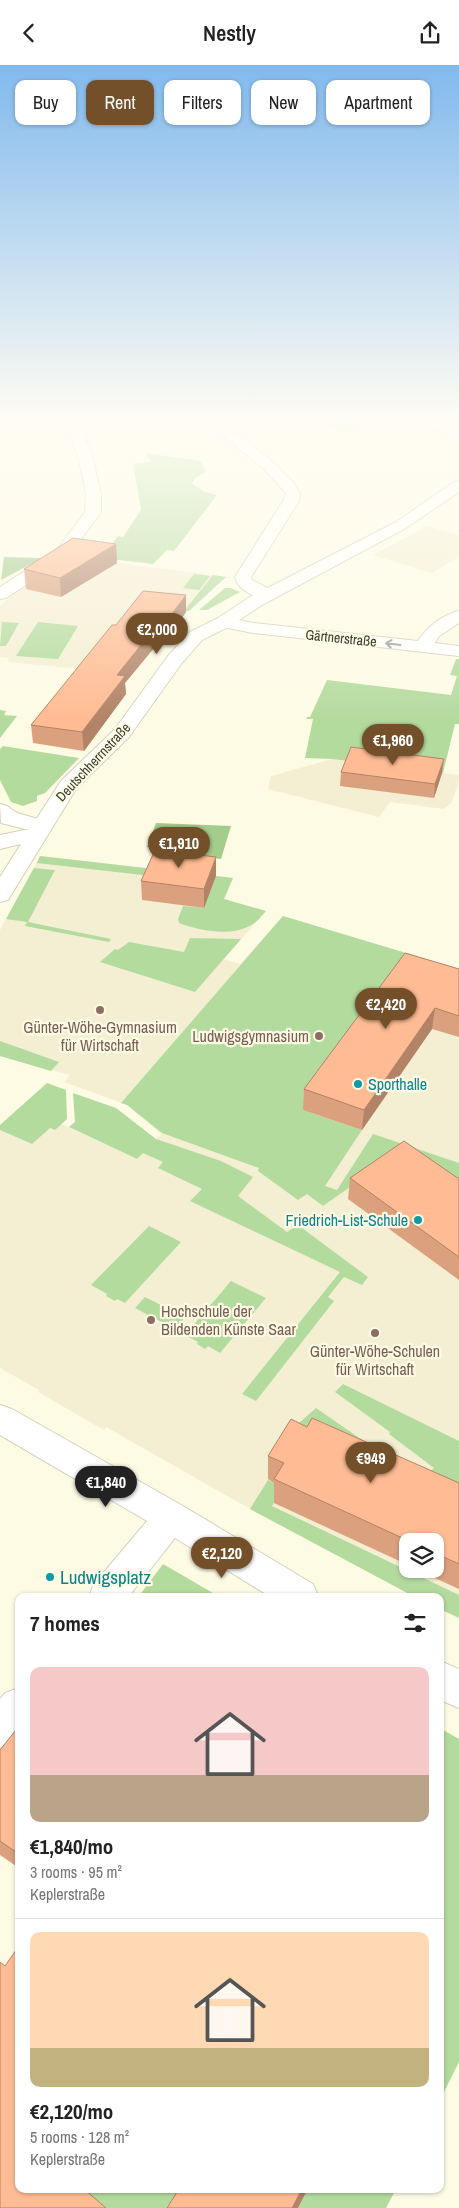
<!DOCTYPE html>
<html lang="en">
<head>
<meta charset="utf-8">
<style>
	:root { --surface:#fff; --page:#f6f6f6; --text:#222; --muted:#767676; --line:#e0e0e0; --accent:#74502a }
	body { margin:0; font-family:"Archivo Narrow",sans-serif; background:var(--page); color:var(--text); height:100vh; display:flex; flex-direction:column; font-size:19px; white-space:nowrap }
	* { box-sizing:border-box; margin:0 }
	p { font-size:16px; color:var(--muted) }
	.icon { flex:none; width:28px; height:28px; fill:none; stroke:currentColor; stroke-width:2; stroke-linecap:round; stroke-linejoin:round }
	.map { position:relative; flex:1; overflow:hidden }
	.side { position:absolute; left:15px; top:1528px; width:429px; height:600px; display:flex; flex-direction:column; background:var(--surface); border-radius:10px; box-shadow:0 1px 4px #0004 }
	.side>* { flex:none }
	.top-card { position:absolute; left:15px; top:15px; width:430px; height:45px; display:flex; gap:10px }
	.fabs { position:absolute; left:399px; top:1468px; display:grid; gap:10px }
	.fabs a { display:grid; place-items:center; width:45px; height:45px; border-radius:10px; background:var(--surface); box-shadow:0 1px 4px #0004; font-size:25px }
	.price { position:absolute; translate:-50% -42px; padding:0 11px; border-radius:18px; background:var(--accent); color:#fff; font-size:16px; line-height:32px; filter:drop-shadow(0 1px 2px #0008) }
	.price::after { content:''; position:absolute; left:50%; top:30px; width:15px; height:11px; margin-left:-8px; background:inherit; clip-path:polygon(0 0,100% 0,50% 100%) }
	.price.current { background:#222; color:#fff }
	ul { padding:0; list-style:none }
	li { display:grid; align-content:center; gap:10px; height:265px; padding:0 15px }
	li+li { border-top:1px solid var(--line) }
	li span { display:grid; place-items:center; height:155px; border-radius:10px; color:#555 }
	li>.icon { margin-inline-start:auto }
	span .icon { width:90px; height:90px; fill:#fffc; stroke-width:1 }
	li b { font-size:21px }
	h2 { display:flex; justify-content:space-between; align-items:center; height:60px; padding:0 15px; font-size:21px }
	.chip { padding:0 18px; border-radius:10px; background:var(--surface); box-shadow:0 1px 4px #0004; font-size:18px; line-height:45px }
	.chip.current { background:var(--accent); color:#fff }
	header { display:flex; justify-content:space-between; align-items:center; height:65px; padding:0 15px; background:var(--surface); font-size:22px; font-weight:600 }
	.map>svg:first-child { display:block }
	.built { fill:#f4efd3; fill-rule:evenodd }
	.green { fill:#b4db9e }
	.forest { fill:#a4cc8d }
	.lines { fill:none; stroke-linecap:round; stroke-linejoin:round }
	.street-casing { stroke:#d4d0bb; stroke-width:2 }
	.secondary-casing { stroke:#d4d0bb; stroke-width:2 }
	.street { fill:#fff; fill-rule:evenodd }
	.secondary { fill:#fff; fill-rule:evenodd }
	.wall { fill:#dba17e }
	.shaded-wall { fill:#b28367 }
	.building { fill:#ffbb93; stroke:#b28367 }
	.oneway { stroke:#9e9e99 }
	.education-dot { fill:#8d6e63; stroke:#fefbe5; stroke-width:2 }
	.culture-dot { fill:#0f9aa8; stroke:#fefbe5; stroke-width:2 }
	.labels { text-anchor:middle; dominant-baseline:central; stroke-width:4.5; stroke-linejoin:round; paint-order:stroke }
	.far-street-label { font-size:14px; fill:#3d3c33; stroke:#fefbe5 }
	.education-label { font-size:16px; fill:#785e54; stroke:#fefbe5 }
	.culture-label { font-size:16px; fill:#0d838f; stroke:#fefbe5; text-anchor:start }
	.near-culture-label { font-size:19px; fill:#0d838f; stroke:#fefbe5; text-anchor:start }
</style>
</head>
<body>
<header><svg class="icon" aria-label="back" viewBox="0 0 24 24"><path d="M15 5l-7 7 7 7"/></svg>Nestly<svg class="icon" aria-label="share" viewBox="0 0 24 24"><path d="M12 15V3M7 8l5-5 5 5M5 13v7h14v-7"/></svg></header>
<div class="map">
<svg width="459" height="2143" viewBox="0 0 459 2143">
	<rect width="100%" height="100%" fill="#fefbe5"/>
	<g class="built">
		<path d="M427 461 459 470V492L432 508 373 490Z"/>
		<path d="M70 492 213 510 184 546 160 584 153 583 102 606 8 597 9 593 0 592V541L19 523Z"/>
		<path d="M332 694 459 710V715L452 737 444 744 390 737 379 752 268 724 271 711Z"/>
		<path d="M40 791 233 813 224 834 266 846 224 894 240 899 283 851 459 904V1553L440 1544V1531H413L409 1529 250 1444 106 1362 104 1365 38 1327 39 1325 0 1303V1060L22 1041 137 1094 161 1069 127 1040 64 1017 70 1010 0 991V865ZM408 1476H435V1504H408Z"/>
	</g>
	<g class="green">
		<path d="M302 356H369L349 366Z"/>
		<path d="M146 388 201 396 206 407 195 413 192 419 205 427 217 430 174 486 167 485 153 499 102 493 118 471 123 472 141 445 133 399 151 397Z"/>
		<path d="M194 509 210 511 199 525 183 523Z"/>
		<path d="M213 510 226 512 189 546H184Z"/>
		<path d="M225 523H231L240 527 207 545H199Z"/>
		<path d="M2 557 19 558 6 581H0Z"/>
		<path d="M38 557 78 561 58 594 16 591Z"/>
		<path d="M456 594H459V659H455L443 708 332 694 305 693 313 654H306L307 652H310L327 615 451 630 457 611 450 610Z"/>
		<path d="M0 645 6 646 4 650 17 651 0 673Z"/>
		<path d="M3 681 79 693 45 728 37 731V736L23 741 11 737 0 715V684Z"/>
		<path d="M40 791 154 804 151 811 37 798Z"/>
		<path d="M34 803 55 805 28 857 111 874 109 877 25 861 27 857 6 854Z"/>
		<path d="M216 811 233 813 224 834 266 846C260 853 254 860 245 863 226 871 197 865 179 858L178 854 183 841 204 843Z"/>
		<path d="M283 851 416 891 303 1045 362 1065 325 1121 337 1125 373 1069 459 1098V1116L393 1092 323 1141 307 1129 298 1135 258 1106 259 1103 162 1068 127 1040 121 1038Z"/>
		<path d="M190 873 241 874 195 927 100 897 115 884 118 885 129 877 184 887Z"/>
		<path d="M0 976 59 997 51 1006 0 991Z"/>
		<path d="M47 1018 66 1025 67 1054 55 1065 50 1063 32 1079 0 1065V1060Z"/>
		<path d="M73 1028 116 1043 156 1074 221 1096 253 1112 238 1131 287 1167 298 1160 368 1212 362 1220 344 1212 328 1232 334 1236 256 1336 242 1329 340 1207 190 1136 202 1124 158 1103 163 1097 143 1088 137 1094 69 1062 75 1057Z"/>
		<path d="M149 1161 181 1177 125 1238 117 1234 115 1236 106 1231 107 1229 91 1220Z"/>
		<path d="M231 1216 266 1233 220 1288 208 1281 205 1284 197 1279 198 1277 185 1270Z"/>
		<path d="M145 1232 185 1252 175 1264 135 1243Z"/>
		<path d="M343 1319 459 1376V1435L299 1364 302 1359 299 1358 316 1343 371 1381 374 1380 420 1415 434 1403 389 1369 390 1367 335 1327Z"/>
		<path d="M268 1415 283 1422 272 1441 459 1530V1553L440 1544V1531H413L250 1444Z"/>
		<path d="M163 1499 218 1531H139Z"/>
		<path d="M440 1663 459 1674V1997L440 2035Z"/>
		<path d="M70 2124H188L177 2143H93Z"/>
		<path d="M308 2124H396L386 2143H298Z"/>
	</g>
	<g class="forest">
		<path d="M4 492 42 493 1 515Z"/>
		<path d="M156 758 231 761 221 794 180 789 172 785 147 782Z"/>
	</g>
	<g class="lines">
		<defs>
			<g id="street">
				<path d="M55 356H71L84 370 92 391 101 428V447L68 492 6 533 0 534V522L56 486 85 447 86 428 78 391 70 370Z"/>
				<path d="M206 356H221L274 398 293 417 300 428 299 436 251 512 252 515 273 526 275 530 273 534C261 537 237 525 235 512L283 436 286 428 264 404Z"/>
				<path d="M404 356H428L459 363V371L406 359Z"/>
				<path d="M459 546V558L439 571 435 578 459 581V591L253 568 218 561 215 557 218 553 224 552 253 558 418 576C427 562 442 550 459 546Z"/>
				<path d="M0 739 7 741 17 748 49 757 52 762 49 767 41 768 1 758Z"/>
				<path d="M0 1340 12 1344 183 1441 313 1519 318 1531H269L175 1473 129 1531H89L94 1519 147 1456 0 1370Z"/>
				<path d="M440 1596 459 1604V1643L440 1635Z"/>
				<path d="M19 1623V1671L14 1677 0 1683V1634L5 1628Z"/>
			</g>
			<path id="secondary" d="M459 416V427L406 463 262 540 230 561 202 575 181 599 129 672 76 724 11 830 8 835 0 837V812L21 779 0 784V770L30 764 61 716 115 664 168 591 190 567 218 553 250 532 396 457 454 417Z"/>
		</defs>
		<use href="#street" class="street-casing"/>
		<use href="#secondary" class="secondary-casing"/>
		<use href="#street" class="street"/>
		<use href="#secondary" class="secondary"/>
	</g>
	<g class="wall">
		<path d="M116 479 117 498 61 532 26 524 24 504Z"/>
		<path d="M186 530V547L160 584 154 583 125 618 126 629 84 686 33 678 31 660 116 560Z"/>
		<path d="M341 707 442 708 434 733 340 721Z"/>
		<path d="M216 811 204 843 142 835 141 816Z"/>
		<path d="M459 904V972L432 964 362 1065 303 1045 304 1024Z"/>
		<path d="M350 1113 459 1114V1215L348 1134Z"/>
		<path d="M307 1362 459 1418V1524L415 1504H435V1476H408V1500L274 1438V1418L268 1414V1391Z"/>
		<path d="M19 1661V1803L0 1790V1685Z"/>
	</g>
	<g class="shaded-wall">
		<path d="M116 479 117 498 61 532 60 513Z"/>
		<path d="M186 530V547L160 584 159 566Z"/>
		<path d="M153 565 154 583 125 618 126 629 84 686 82 667 117 610Z"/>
		<path d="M444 694 442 708 434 733 435 719Z"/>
		<path d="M216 792V811L204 843V824Z"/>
		<path d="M435 943 432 964 362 1065 364 1045Z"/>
		<path d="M302 2124H308L298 2143H292Z"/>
	</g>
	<g class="building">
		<path d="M73 473 116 479 60 513 24 504Z"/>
		<path d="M143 526 186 530 159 566 153 565 117 610 125 611 82 667 31 660 112 560H116Z"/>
		<path d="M351 682 444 694 435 719 341 707Z"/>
		<path d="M155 785 216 792 204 824 141 816Z"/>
		<path d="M405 888 459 904V951L435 943 364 1045 304 1024Z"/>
		<path d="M404 1076 459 1114V1192L350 1113Z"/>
		<path d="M312 1353 459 1418V1499L435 1488V1476H409L274 1414 284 1398 268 1391 291 1354 307 1362Z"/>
		<path d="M19 1661V1789L0 1776V1685Z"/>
		<path d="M19 1881V2124H84L106 2143H0V1897L5 1901Z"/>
		<path d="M179 2124H302L292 2143H167Z"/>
	</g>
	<defs><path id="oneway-shaft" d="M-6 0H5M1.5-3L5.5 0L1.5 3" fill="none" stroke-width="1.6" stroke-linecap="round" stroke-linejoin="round" transform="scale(1.25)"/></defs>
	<use class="oneway" href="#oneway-shaft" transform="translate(393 579) rotate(-173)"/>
	<linearGradient id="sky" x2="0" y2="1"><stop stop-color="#81b9ed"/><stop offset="0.54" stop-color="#fffdf3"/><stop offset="1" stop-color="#fffdf3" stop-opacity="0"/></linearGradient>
	<rect width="459" height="656" fill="url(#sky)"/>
	<g class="education-dot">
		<circle cx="100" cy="945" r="5"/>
		<circle cx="319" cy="971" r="5"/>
		<circle cx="151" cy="1255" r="5"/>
		<circle cx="375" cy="1268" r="5"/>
	</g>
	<g class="culture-dot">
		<circle cx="358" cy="1019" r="5"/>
		<circle cx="418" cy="1155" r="5"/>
		<circle cx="50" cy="1512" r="5"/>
	</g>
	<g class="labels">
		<g class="far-street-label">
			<text transform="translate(341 573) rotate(6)">Gärtnerstraße</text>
			<text transform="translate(93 697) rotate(-47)">Deutschherrnstraße</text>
		</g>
		<g class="education-label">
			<text x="100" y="962">Günter-Wöhe-Gymnasium<tspan x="100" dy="18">für Wirtschaft</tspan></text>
			<text x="309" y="971" text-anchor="end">Ludwigsgymnasium</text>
			<text x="161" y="1246" text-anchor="start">Hochschule der<tspan x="161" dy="18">Bildenden Künste Saar</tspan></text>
			<text x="375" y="1286">Günter-Wöhe-Schulen<tspan x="375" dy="18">für Wirtschaft</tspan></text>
		</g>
		<g class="culture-label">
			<text x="368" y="1019">Sporthalle</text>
			<text x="408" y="1155" text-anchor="end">Friedrich-List-Schule</text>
		</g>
		<g class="near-culture-label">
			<text x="60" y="1512">Ludwigsplatz</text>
		</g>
	</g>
</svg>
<div class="fabs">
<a><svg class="icon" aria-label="layers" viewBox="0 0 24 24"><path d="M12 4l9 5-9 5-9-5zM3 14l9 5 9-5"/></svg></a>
</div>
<b class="price" style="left:157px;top:590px">€2,000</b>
<b class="price" style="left:393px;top:701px">€1,960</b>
<b class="price" style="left:179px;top:804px">€1,910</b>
<b class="price" style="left:386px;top:965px">€2,420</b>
<b class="price" style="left:371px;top:1419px">€949</b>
<b class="price current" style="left:106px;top:1443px">€1,840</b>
<b class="price" style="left:222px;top:1514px">€2,120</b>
<div class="top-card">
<a class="chip">Buy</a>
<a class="chip current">Rent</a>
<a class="chip">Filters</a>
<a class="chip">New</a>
<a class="chip">Apartment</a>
</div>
<section class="side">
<h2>7 homes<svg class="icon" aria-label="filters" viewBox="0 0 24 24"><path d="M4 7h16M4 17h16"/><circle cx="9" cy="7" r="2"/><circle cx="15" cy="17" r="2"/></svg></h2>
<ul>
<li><span style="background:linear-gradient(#f6c9c9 70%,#b9a48a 0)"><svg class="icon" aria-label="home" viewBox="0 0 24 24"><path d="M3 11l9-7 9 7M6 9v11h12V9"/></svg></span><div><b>€1,840/mo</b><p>3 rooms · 95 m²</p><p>Keplerstraße</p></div></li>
<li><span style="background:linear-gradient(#ffd9b3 75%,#c2b280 0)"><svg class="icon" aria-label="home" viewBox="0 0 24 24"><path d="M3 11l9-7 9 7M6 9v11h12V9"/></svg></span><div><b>€2,120/mo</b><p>5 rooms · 128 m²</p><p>Keplerstraße</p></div></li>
</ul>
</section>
</div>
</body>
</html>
